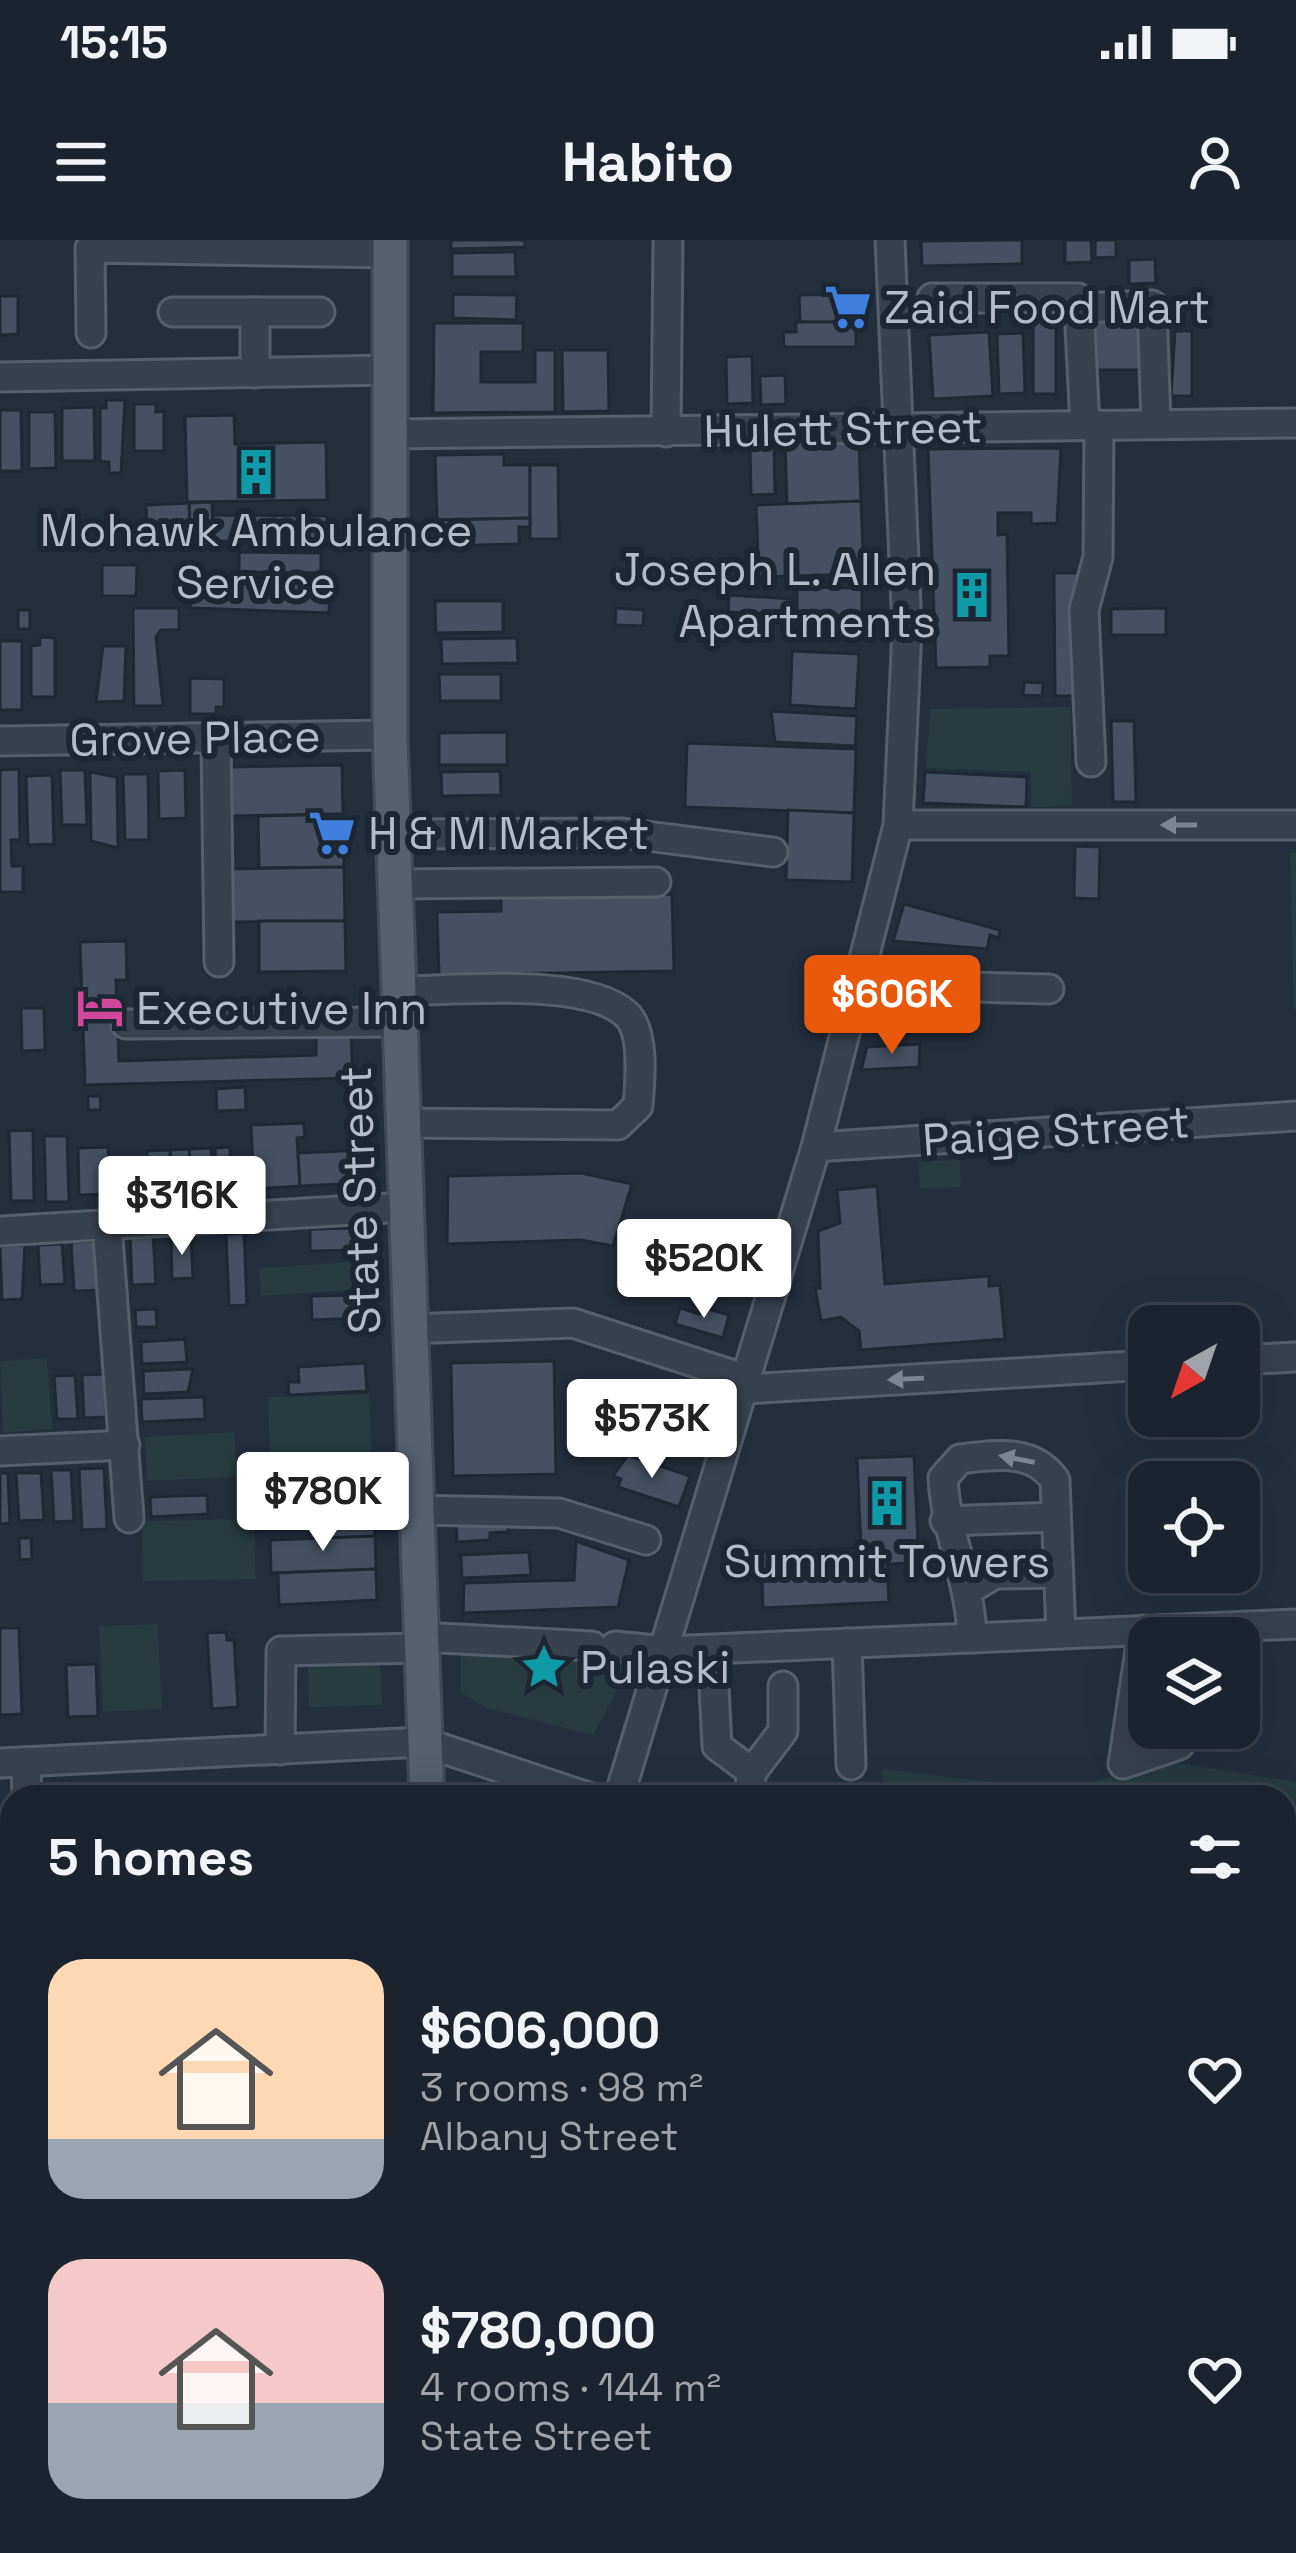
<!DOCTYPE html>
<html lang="en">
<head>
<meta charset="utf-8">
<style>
	:root { --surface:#1b232e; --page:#242b36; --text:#f1f3f6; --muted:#a0a4aa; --line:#39404a; --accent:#ea580c }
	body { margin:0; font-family:"Space Grotesk",sans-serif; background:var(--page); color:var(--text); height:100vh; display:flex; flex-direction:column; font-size:45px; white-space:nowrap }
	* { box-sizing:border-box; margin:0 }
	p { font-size:39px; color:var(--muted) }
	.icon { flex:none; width:66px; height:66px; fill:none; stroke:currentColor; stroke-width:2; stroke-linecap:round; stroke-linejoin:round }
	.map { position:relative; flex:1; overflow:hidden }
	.drawer { position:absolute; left:0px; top:1545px; width:1296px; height:768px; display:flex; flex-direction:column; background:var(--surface); border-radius:36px 36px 0 0; box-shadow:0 12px 48px #0002,0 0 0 3px var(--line) }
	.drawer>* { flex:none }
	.needle { width:78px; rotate:220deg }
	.tools { position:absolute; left:1128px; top:1065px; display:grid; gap:24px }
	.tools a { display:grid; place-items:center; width:132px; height:132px; border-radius:24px; background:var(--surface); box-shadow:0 12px 48px #0002,0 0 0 3px var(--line); font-size:60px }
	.price { position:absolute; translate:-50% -102px; padding:0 27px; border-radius:12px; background:#fff; color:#222; font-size:39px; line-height:78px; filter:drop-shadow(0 3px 6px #0008) }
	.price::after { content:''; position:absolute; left:50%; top:72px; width:36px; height:27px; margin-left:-18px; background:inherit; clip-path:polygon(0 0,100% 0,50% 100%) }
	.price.selected { background:var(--accent); color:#fff }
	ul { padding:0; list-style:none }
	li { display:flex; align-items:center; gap:36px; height:300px; padding:0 48px }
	li span { display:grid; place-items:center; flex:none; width:336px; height:240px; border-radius:36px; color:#555 }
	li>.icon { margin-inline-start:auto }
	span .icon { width:144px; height:144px; fill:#fffc; stroke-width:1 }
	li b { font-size:51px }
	h2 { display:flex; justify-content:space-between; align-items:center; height:144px; padding:0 48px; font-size:51px }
	.status { display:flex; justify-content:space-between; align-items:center; height:84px; padding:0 60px; background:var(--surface); direction:ltr }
	.status svg { height:33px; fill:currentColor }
	header { display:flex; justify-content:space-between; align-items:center; height:156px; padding:0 48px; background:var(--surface); font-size:54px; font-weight:800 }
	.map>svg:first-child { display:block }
	.green { fill:#263c3f }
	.building { fill:#455162; stroke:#1f2835; stroke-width:3 }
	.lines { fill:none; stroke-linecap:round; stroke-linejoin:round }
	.minor-casing { stroke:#565f6c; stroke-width:33 }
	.major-casing { stroke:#414a57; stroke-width:39 }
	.minor { stroke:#38414e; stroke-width:27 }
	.major { stroke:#56606e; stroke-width:33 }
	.oneway { fill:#7c8592 }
	.labels { text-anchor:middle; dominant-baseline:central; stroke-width:12; stroke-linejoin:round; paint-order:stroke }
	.poi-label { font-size:45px; fill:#b4bcc9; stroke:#1d2633; text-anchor:start }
	.street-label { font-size:45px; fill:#b4bcc9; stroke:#1d2633 }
</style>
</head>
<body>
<div class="status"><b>15:15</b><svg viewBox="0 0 49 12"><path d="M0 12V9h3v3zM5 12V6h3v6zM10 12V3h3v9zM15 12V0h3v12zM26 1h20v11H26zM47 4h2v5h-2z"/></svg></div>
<header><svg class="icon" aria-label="menu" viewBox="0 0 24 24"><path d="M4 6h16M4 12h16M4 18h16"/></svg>Habito<svg class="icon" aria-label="person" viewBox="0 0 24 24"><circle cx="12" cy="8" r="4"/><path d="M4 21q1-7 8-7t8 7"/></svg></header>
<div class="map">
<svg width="1296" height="2313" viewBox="0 0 1296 2313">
	<rect width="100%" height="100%" fill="#242f3e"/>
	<g class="green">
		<path d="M1071 467 1072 566 1031 567V532L926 528 930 469Z"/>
		<path d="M1290 613H1296V769H1294Z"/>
		<path d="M960 920 961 947 920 948 919 921Z"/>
		<path d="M366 1021 368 1049 261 1056 259 1028Z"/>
		<path d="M47 1118 52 1189 3 1193 0 1121Z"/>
		<path d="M369 1154 372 1228 271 1231 268 1157Z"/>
		<path d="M234 1192 237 1237 147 1241 145 1197Z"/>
		<path d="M254 1279 256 1339 143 1341 142 1281Z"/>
		<path d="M158 1384 162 1469 103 1472 99 1386Z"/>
		<path d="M461 1412 544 1413 631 1425 593 1495 487 1468 461 1453Z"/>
		<path d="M380 1424 382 1465 309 1467 308 1426Z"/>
		<path d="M1171 1522 1296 1542V1628L1284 1627V1557H1221L1168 1544 1127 1557H1073L1081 1544Z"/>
		<path d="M882 1529 1024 1546 961 1557H883Z"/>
	</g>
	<g class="building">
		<path d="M451 0H525V7L451 9Z"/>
		<path d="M1022 0V24L922 26 921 1Z"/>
		<path d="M1065 0H1091L1092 22 1065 23Z"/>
		<path d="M1095 0H1116V17L1095 18Z"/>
		<path d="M515 12 516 37H452V13Z"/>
		<path d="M1155 19 1156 43 1129 44V20Z"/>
		<path d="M453 54 517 55 516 80 453 78Z"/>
		<path d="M855 54 856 82H800L799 55Z"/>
		<path d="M0 56H18V94L0 95Z"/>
		<path d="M1139 75 1140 130H1093L1092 76Z"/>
		<rect x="1033" y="81" width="23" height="73"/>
		<path d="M796 82H856V107H784L783 92H796Z"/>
		<path d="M434 83H523V112H481V142H535V110H555V172L433 173Z"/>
		<path d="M1175 91H1192V156H1171Z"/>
		<path d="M989 92 993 156 933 159 929 95Z"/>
		<path d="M1023 93 1025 153 999 154 997 94Z"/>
		<path d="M562 110H608L609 171 563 172Z"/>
		<path d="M752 116 753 163 727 164 726 117Z"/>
		<path d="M785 135 786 164 761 165 760 136Z"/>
		<path d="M106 160H125L121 233H109V222L100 221V168H106Z"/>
		<path d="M134 164H156V172L164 171V211H134Z"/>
		<path d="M94 167 95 221H62V168Z"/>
		<path d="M0 170H21L22 231H0Z"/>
		<path d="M29 172H55L56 228 29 229Z"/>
		<path d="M234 175 235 204 326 202 327 260 187 262 185 176Z"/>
		<path d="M859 202 861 261 787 264 785 204Z"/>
		<path d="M750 207H774L775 254 751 255Z"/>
		<path d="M1061 208 1057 283 1031 284V273H998V295L1007 294 1009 416H990V427L936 428 928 209Z"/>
		<path d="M504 214V225H530V278L437 280 435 215Z"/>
		<path d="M530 225H558L559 299H530Z"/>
		<path d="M861 261 864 334 759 337 756 265Z"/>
		<path d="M212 262 213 293 190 294 189 263Z"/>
		<path d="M189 263 190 302 147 304 146 265Z"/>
		<path d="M213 275 327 276V302L213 301Z"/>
		<path d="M530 278V287H519V304L437 306V280Z"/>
		<path d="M239 312 321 313V333L239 332Z"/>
		<path d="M102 325H137L136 356H102Z"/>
		<path d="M1054 333H1079L1080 456H1055Z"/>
		<path d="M192 336 330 342 329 373 190 368Z"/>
		<path d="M797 347 862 348V377L797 376Z"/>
		<path d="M729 355 793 359V375L728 372Z"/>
		<path d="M435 361H503V392L436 393Z"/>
		<path d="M133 368H179V390H161L156 397 163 466H134Z"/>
		<path d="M616 368 644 370 643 386 615 385Z"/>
		<path d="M1166 368V395H1111V369Z"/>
		<rect x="18" y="370" width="12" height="19"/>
		<path d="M40 397 55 398V457H31V406L40 405Z"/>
		<path d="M517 398 518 423 442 424 441 399Z"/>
		<rect x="0" y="401" width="22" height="69"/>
		<path d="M103 406H126L124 461 96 462Z"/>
		<path d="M792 411 859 414 856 469 790 465Z"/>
		<path d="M439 434H501V461H440Z"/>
		<path d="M190 438 224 439V467H216V474H190Z"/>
		<path d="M1024 442 1043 443 1042 456 1023 455Z"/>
		<path d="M771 471 857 476 855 506 775 502Z"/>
		<path d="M1111 481H1134L1136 562H1113Z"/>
		<path d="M507 492V525H439V493Z"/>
		<path d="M687 503 856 509 854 573 685 567Z"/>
		<path d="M342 525 343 574 229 576 227 527Z"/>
		<path d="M19 529 20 600H11L12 626H23V652H0V530Z"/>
		<path d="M60 530H85L87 585H62Z"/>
		<path d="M185 530 186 578 159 579 158 531Z"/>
		<path d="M500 531 501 555 442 556 441 532Z"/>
		<path d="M90 532 117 537 118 608 91 601Z"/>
		<path d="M925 532 1027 537 1026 567 923 563Z"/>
		<path d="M123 534H148L149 600H125Z"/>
		<path d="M52 535 54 604 28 605 26 536Z"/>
		<path d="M788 570 854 573 852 642 786 640Z"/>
		<path d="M343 574 344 627 259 628 258 576Z"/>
		<path d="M1075 606 1100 607 1099 659 1074 658Z"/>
		<path d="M344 627 345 681 230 682 229 629Z"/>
		<path d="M672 654 674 731 439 735 437 672 501 671V657Z"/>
		<path d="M904 664 1000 690 999 698 990 695 987 709 893 701Z"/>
		<path d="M259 681H345L346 731 259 732Z"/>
		<path d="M126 701 127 740H116L119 821 316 815V797L351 796 353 838 85 845 80 702Z"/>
		<path d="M889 754 934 758 931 787 887 783Z"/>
		<path d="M21 768H44L45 810 22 811Z"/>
		<path d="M920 804 919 827 861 830 867 807Z"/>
		<path d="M245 847 246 870 217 871 216 849Z"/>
		<path d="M88 856H100L101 870H88Z"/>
		<path d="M304 883 305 897 297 898 300 946 254 949 251 885Z"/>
		<path d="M33 890 34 961H11L9 891Z"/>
		<path d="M44 896H67L69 962H46Z"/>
		<path d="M108 907 110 954 79 955 78 908Z"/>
		<path d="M230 907 231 933H239L240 946H232V953L217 954 215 908Z"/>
		<path d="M211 908 213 954 192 955 189 909Z"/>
		<path d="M189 909 192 955H172L170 910Z"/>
		<path d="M170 910 172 955 149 956 147 911Z"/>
		<path d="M362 910 364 943 300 946 298 913Z"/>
		<path d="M581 933 632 944 613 1006 581 1000 447 1004 448 936Z"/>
		<path d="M877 946 885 1044 989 1036V1046L1000 1045 1005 1099 861 1110 859 1091 841 1077 821 1081 815 1048H820L818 991 840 983 837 950Z"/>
		<path d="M359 988 360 1010 310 1011V989Z"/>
		<path d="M244 993 247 1065 229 1066 226 994Z"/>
		<path d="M153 995 156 1044 132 1045 130 996Z"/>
		<path d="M191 996 193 1038 172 1039 171 997Z"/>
		<path d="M97 1001 99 1050 74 1051 71 1002Z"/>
		<path d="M62 1004 65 1044 40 1045 38 1005Z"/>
		<path d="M25 1005 22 1059 2 1060 0 1006Z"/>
		<path d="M364 1055V1078L312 1080 311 1056Z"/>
		<path d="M701 1067 729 1075 723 1098 675 1084 680 1068 699 1074Z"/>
		<path d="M156 1069 157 1087H136L135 1070Z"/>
		<path d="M185 1099 187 1122 142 1124 141 1102Z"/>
		<path d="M554 1121 556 1234 453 1236 451 1123Z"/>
		<path d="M365 1123 367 1151 289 1155 288 1142H299L298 1127Z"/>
		<path d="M193 1129 188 1152 144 1154 143 1131Z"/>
		<path d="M104 1134 106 1177 84 1178 82 1135Z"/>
		<path d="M75 1135 78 1179H57L54 1136Z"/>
		<path d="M632 1140 707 1164 696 1199 624 1167Z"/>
		<path d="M204 1157 205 1179 142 1182 141 1159Z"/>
		<path d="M628 1215 690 1236 679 1267 618 1247 621 1239 613 1236Z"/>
		<path d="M914 1216 919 1323 887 1324 889 1362 763 1368 761 1312 861 1308 857 1218Z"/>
		<path d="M104 1228 107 1289 82 1290 79 1229Z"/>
		<path d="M372 1228 373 1263 304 1265 302 1234Z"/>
		<path d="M51 1230H71L74 1281 54 1282Z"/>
		<path d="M0 1233H8L10 1283 0 1284Z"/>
		<path d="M16 1233H41L44 1280 19 1281Z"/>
		<path d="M207 1255 208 1274 151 1277 150 1257Z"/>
		<path d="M1149 1257V1332L1235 1334 1144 1342 1136 1258Z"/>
		<path d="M373 1263 375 1296 311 1299 304 1265 322 1264V1270Z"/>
		<path d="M507 1276 508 1292 490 1293V1300L457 1302 456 1279Z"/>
		<path d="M375 1296 376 1329 271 1333 270 1300Z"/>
		<path d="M19 1298H31L32 1319 20 1320Z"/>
		<path d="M576 1301 629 1320 618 1367 463 1373 464 1343 574 1340Z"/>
		<path d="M529 1312 531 1335 462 1338 461 1315Z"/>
		<path d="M376 1329 377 1360 279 1365 278 1333Z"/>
		<path d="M0 1388H19L22 1474 0 1475Z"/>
		<path d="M226 1392 227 1400H234L238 1467 212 1469 207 1393Z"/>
		<path d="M96 1424 98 1476 68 1477 66 1425Z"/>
		<path d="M380 1550V1557H226V1555Z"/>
		<path d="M1284 2082 1296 2084 1288 2138H1284Z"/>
		<path d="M12 2136V2171L0 2172V2138Z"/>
		<path d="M1284 2191 1296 2192V2255L1284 2253Z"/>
		<path d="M1284 2279 1290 2280 1285 2313H1176L1177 2301H1284Z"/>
		<path d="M79 2301H115L104 2303 106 2313H81Z"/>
		<path d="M132 2301H160L162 2313H134Z"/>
		<path d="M188 2301H211L213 2313H190Z"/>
		<path d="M331 2301H414L337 2313Z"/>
		<path d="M414 2301H445L449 2313H338Z"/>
		<path d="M594 2301H693L694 2306 595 2313Z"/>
		<path d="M729 2301H837L839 2313H644Z"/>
		<path d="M278 2306 279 2313H249L248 2308Z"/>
	</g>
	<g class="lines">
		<defs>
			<g id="minor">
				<path d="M932 58H1078L1079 68"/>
				<path d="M173 72H255V133"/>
				<path d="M255 72H320"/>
				<path d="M91 93 90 8 390 13"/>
				<path d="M0 137 390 130"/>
				<path d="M1085 185 1079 68 1152 65 1156 184"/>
				<path d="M666 192 668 2"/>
				<path d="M391 194 1296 183"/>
				<path d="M216 498 219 722"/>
				<path d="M0 501 390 495"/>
				<path d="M1091 522 1084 370 1098 317 1099 185"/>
				<path d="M898 585H1296"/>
				<path d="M394 594 623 593 773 612"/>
				<path d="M395 644 656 642"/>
				<path d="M857 744 1049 749"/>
				<path d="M398 751C451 751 587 736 627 775 645 793 640 842 638 866L618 885 401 883"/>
				<path d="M126 784 399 782"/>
				<path d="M816 907 1296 876"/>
				<path d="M107 985 129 1278"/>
				<path d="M0 991 404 967"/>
				<path d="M409 1089 573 1083 749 1140"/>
				<path d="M1239 1120 1296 1117"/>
				<path d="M746 1149 1149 1125"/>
				<path d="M0 1211 125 1205"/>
				<path d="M416 1270 559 1273 646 1300"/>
				<path d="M945 1281 1056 1277"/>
				<path d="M968 1350 995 1334 1058 1333"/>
				<path d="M1143 1390 1123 1524 1179 1505 1182 1488"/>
				<path d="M421 1397 592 1406"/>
				<path d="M972 1398C971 1343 946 1295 943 1238L960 1219C995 1215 1032 1208 1055 1240L1061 1394"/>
				<path d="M847 1403 851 1525"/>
				<path d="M615 1406 666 1411 1296 1384"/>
				<path d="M714 1448 717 1506 752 1532"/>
				<path d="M280 1510 281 1411 422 1408"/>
				<path d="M26 1522 27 1557"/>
				<path d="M0 1523 423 1502 588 1557"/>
				<path d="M619 1557 816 907 898 585 907 389 890 0"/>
				<path d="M748 1557 752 1532 783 1491V1446"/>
				<path d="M0 1599 12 1592"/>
				<path d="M1284 1683 1296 1684"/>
				<path d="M0 1756 12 1755"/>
				<path d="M0 1850 12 1888"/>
				<path d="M0 2121 12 2119"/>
				<path d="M1284 2171 1296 2172"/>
				<path d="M0 2188 12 2187"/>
				<path d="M0 2240 12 2238"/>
				<path d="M1124 2313 1126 2301"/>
			</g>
			<g id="major">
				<path d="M390 0V495L427 1557"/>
				<path d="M502 2301 506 2313"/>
			</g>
		</defs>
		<use href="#minor" class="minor-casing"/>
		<use href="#major" class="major-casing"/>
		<use href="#minor" class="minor"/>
		<use href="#major" class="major"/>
	</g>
	<defs><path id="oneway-solid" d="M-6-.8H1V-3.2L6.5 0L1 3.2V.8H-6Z" transform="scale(3)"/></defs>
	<g class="oneway">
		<use href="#oneway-solid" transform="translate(1179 585) rotate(180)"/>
		<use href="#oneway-solid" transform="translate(906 1139) rotate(177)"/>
		<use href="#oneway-solid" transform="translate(1017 1219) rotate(-169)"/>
	</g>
	<defs>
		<symbol id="supermarket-bare" viewBox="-9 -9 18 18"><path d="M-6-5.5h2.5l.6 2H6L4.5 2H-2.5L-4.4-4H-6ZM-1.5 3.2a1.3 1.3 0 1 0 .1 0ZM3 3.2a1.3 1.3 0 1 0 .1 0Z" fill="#3f7fe0" stroke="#1d2633" stroke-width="2.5" paint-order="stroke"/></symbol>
		<symbol id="building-bare" viewBox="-9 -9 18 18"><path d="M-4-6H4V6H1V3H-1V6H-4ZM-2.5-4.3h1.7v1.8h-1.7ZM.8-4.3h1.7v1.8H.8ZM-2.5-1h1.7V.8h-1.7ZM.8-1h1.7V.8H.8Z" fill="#0f9aa8" stroke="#1d2633" stroke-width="2.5" paint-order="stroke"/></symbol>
		<symbol id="hotel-bare" viewBox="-9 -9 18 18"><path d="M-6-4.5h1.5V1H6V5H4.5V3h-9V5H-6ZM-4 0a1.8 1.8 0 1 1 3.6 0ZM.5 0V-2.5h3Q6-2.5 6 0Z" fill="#d1479c" stroke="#1d2633" stroke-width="2.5" paint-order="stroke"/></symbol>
		<symbol id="sight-bare" viewBox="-9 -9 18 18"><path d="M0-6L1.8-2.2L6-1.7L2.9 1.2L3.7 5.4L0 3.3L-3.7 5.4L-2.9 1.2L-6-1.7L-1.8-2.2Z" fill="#0f9aa8" stroke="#1d2633" stroke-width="2.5" paint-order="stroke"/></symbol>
	</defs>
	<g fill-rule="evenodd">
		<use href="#supermarket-bare" x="815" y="34" width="66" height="66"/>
		<use href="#building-bare" x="223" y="199" width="66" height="66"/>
		<use href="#building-bare" x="939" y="322" width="66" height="66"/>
		<use href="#supermarket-bare" x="299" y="560" width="66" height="66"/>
		<use href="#hotel-bare" x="67" y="735" width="66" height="66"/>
		<use href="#building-bare" x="854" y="1230" width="66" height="66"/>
		<use href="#sight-bare" x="511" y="1394" width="66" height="66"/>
	</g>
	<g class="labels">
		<g class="poi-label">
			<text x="884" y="67">Zaid Food Mart</text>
			<text x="256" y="290" text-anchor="middle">Mohawk Ambulance<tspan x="256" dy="52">Service</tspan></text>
			<text x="936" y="329" text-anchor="end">Joseph L. Allen<tspan x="936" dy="52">Apartments</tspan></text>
			<text x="368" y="593">H &amp; M Market</text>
			<text x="136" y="768">Executive Inn</text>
			<text x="887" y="1321" text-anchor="middle">Summit Towers</text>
			<text x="580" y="1427">Pulaski</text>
		</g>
		<g class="street-label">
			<text transform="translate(843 189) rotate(-1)">Hulett Street</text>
			<text transform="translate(195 498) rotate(-1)">Grove Place</text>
			<text transform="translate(1056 891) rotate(-4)">Paige Street</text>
			<text transform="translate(360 960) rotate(-92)">State Street</text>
		</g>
	</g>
</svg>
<div class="tools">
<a><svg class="needle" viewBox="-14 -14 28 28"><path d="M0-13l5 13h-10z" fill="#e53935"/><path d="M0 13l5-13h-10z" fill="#a0a4aa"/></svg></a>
<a><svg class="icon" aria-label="locate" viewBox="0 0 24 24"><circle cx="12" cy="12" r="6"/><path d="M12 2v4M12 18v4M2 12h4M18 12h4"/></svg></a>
<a><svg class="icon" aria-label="layers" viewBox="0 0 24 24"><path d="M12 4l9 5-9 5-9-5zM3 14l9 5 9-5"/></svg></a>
</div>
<b class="price selected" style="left:892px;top:817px">$606K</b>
<b class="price" style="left:182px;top:1018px">$316K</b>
<b class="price" style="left:704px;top:1081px">$520K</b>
<b class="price" style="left:652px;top:1241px">$573K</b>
<b class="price" style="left:323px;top:1314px">$780K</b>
<section class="drawer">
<h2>5 homes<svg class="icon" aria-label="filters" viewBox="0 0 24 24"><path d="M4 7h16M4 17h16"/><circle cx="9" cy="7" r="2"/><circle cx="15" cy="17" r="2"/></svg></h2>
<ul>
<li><span style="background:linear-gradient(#ffd9b3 75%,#9aa5b1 0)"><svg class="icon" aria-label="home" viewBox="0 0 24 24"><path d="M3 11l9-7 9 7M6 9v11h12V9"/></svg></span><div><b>$606,000</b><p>3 rooms · 98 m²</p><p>Albany Street</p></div><svg class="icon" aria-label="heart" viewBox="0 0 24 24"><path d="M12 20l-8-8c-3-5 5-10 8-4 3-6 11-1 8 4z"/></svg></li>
<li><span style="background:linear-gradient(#f6c9c9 60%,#9aa5b1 0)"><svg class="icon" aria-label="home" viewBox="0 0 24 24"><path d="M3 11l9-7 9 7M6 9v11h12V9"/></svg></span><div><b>$780,000</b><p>4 rooms · 144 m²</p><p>State Street</p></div><svg class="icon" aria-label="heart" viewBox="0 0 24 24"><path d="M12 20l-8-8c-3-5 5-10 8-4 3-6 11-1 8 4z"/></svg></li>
</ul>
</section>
</div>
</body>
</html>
